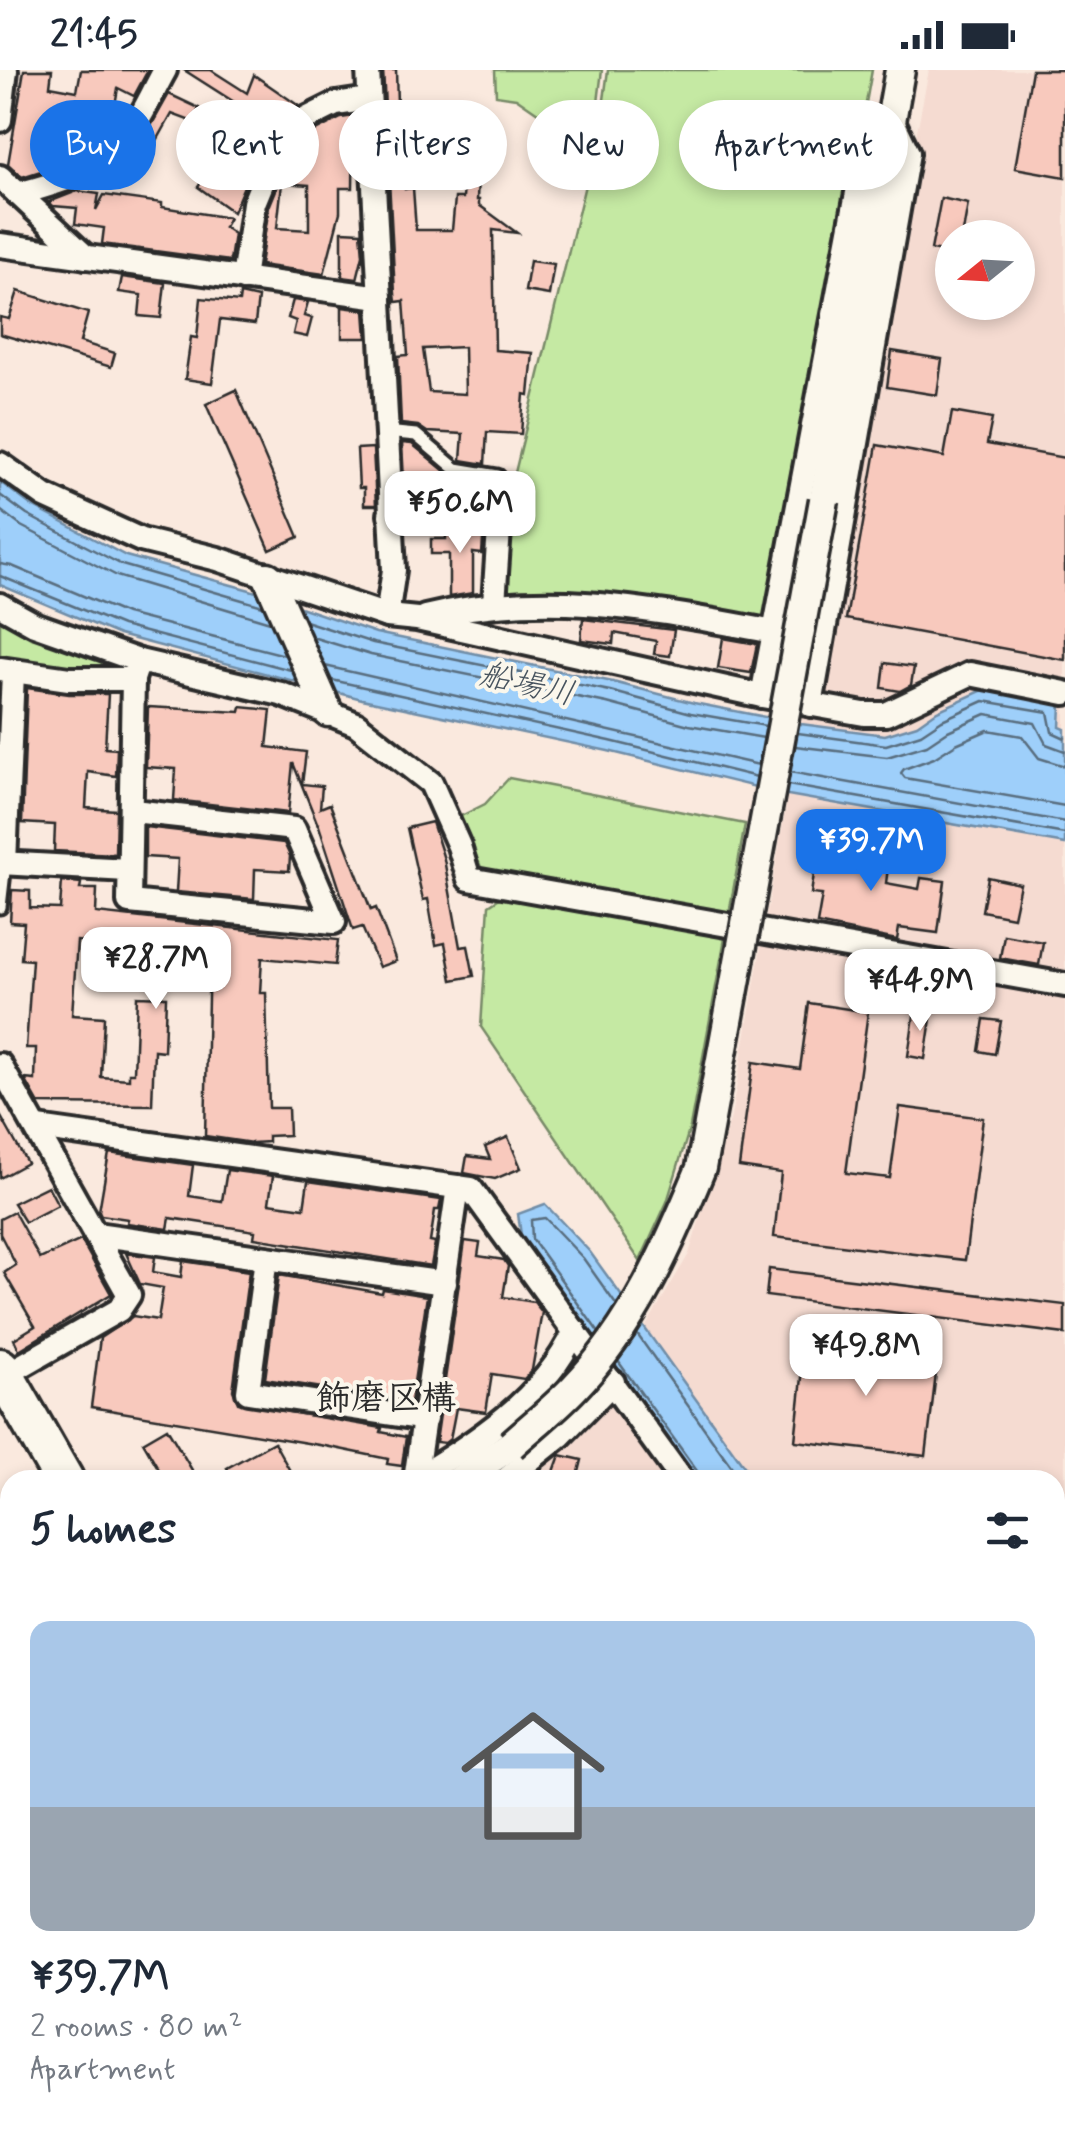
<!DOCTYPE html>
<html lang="en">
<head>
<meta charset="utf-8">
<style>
	:root { --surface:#fff; --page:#f2f2f3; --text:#1f2937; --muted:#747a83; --accent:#1a73e8 }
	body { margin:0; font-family:Mynerve,"Klee One",sans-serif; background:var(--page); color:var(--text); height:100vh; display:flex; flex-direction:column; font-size:38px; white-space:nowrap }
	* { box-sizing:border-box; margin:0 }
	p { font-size:32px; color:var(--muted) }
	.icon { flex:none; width:55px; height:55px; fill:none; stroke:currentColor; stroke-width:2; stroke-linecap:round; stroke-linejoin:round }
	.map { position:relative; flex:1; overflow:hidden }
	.sheet { position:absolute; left:0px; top:1400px; width:1065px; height:670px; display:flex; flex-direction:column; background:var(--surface); border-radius:30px 30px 0 0; box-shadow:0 5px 15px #0003 }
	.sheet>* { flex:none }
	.guide { position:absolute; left:30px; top:30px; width:1005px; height:90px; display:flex; gap:20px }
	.needle { width:65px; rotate:252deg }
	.controls { position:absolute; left:935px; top:150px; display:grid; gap:20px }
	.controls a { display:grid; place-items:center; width:100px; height:100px; border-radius:50%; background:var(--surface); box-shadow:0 5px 15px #0003; font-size:50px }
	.price { position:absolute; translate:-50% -85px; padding:0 22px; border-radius:20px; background:#fff; color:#222; font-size:32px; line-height:65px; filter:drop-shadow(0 2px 5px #0008) }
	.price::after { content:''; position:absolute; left:50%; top:60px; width:30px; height:22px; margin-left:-15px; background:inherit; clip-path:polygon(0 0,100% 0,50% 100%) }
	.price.current { background:var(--accent); color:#fff }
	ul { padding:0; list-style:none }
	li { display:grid; align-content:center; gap:20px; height:530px; padding:0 30px }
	li span { display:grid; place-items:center; height:310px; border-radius:20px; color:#555 }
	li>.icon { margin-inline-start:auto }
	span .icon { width:180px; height:180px; fill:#fffc; stroke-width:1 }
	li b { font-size:42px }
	h2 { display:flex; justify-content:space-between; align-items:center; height:120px; padding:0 30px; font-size:42px }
	.chip { padding:0 35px; border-radius:45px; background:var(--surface); box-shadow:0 5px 15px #0003; font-size:35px; line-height:90px }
	.chip.current { background:var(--accent); color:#fff }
	.status { display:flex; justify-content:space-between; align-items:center; height:70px; padding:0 50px; background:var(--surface); direction:ltr }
	.status svg { height:28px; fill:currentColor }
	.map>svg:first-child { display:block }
	.built { fill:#f5dbd1; fill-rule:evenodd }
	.green { fill:#c5e9a3; stroke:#788a67; stroke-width:2.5 }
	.water { fill:#9ecffa; stroke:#708da7; stroke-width:2.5 }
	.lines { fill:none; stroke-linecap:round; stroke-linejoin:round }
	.shore { stroke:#596d7e; stroke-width:2.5 }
	.building { fill:#f8c9bd; stroke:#2b2b2b; stroke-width:2.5; fill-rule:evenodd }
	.service-casing { stroke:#2b2b2b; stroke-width:19 }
	.minor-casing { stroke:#2b2b2b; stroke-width:30 }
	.tertiary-casing { stroke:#2b2b2b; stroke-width:35 }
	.trunk-casing { stroke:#2b2b2b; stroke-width:45 }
	.service { stroke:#fbf7ec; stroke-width:11 }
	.minor { stroke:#fbf7ec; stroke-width:22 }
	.tertiary { stroke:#fbf7ec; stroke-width:28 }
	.trunk { stroke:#fbf7ec; stroke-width:38 }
	.tertiary-bridge-casing { stroke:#2b2b2b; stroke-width:35; stroke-linecap:butt }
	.tertiary-bridge { stroke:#fbf7ec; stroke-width:28 }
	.labels { text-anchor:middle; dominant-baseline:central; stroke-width:8; stroke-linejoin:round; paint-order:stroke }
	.water-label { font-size:32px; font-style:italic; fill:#48545f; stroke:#fbf7ec }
	.quarter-label { font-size:35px; font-weight:bold; fill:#2b2b2b; stroke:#fbf7ec }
</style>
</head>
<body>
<div class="status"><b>21:45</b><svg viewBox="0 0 49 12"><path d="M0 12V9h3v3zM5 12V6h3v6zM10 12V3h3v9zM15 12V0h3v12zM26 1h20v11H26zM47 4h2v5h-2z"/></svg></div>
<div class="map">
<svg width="1065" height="2070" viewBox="0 0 1065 2070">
	<rect width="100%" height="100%" fill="#fae9de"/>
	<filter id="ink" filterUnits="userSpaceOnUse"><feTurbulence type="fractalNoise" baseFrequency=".01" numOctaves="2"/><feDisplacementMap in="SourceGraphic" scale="20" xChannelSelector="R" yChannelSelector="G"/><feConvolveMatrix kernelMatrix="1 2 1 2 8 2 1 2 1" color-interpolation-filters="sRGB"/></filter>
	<g filter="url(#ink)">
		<g class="built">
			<path d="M929 0H1065V659L983 620 937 641 917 655 885 665 801 654ZM952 168H1018V232H952Z"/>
			<path d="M788 725 1065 775V1845L1055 1831V1410H754L645 1258 689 1184 731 1047Z"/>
			<path d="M617 1306 692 1410H517Z"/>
			<path d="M1055 1916 1065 1930V2070H462L456 2060H1055Z"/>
			<path d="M196 2060H378L403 2062 408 2070H191Z"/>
		</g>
		<g class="green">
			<path d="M495 0H602L596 49 548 50 516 28 496 25Z"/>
			<path d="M608 0H872L771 553 511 526 499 522 505 444 602 45Z"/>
			<path d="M0 545 119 592 118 601 0 590Z"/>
			<path d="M509 708 745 754 729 844 484 804 459 747 485 734Z"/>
			<path d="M501 827 725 868 690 1057 667 1132 640 1191 481 957 489 835Z"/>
		</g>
		<g class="water">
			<path d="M0 412 32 436 126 486 250 520 376 563 613 612 694 633 801 654 885 665 917 655 937 641 983 620 1061 634 1060 657 1065 659V774L788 725 608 681 362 629 119 565 0 515Z"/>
			<path d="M545 1134 590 1182 754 1410H692L522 1172 518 1144Z"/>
		</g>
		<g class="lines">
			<g class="shore">
				<path d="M0 425 27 445 122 495 263 536"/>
				<path d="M0 440 21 456 117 506 270 552"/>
				<path d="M0 494 12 496 126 544 285 585"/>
				<path d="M0 506 122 556 291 600"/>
				<path d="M305 551 373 573 610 621 691 643 766 656"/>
				<path d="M312 567 371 585 607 633 689 655 764 668"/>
				<path d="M325 596 759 695"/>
				<path d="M332 610 610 671 757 707"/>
				<path d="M798 663 886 675 921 664 942 650 984 631 1048 642 1052 662 1065 668"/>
				<path d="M795 676 887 687 927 675 948 661 986 644 1035 653 1046 674 1065 681"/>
				<path d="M1065 696 1039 688 1022 666 988 660 956 674 934 688 904 699 901 703 905 708 1065 736"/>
				<path d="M790 702 1065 752"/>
				<path d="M788 715 1065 764"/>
				<path d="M599 1263 532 1169 531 1150 545 1148 583 1188 617 1236"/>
				<path d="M637 1264 741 1410"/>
				<path d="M618 1291 697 1401 699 1410"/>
			</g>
		</g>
		<g class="building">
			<path d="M24 0H52L50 16 77 21 81 0H148L134 26 118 18 110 64 104 70 86 83 62 81 60 95 22 107 8 94Z"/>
			<path d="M184 0H211L247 23 254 5 299 36 277 47 270 55Z"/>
			<path d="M383 0H396L397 34H443V59L480 57 477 130H479V135L517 163 493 160 495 280 533 283 529 325 524 324 521 364 487 362 485 394 461 390 463 364 427 362 418 356 401 354 398 286 408 285 404 231 396 232 395 224 388 91 404 90 405 119 413 118 416 160H452L455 128H463L466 95 440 94V91L408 75 418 55 386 54ZM464 277 465 324 429 322 423 279Z"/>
			<path d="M1032 0H1065V107L1015 98Z"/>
			<path d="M169 24 199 38 193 52 172 44 145 92 112 110 120 96 143 70Z"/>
			<path d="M354 46 353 118H340V142L324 204 260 195 269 137 296 71 341 48ZM282 113 309 115V160L277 158Z"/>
			<path d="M231 53 264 69 233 142 198 117 210 100 195 92 208 66 222 73Z"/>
			<path d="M77 121 99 124 96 140 104 125 162 133V137L229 148 224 157 234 164 230 191 102 174 104 158 75 154 77 138 53 136 49 132Z"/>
			<path d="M941 128 968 134 962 168H952V184L931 180Z"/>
			<path d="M342 161 361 162 363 185 357 209 342 207Z"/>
			<path d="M530 191 554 194 549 225 525 221Z"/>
			<path d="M122 207 165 213 161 248 139 246 141 225 119 222Z"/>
			<path d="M18 221 88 243 80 272 115 283 111 297 0 264V247L9 249Z"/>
			<path d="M240 224 258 228 255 254 220 250 212 313 185 309 191 267 197 268 201 228 239 232Z"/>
			<path d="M293 230 308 232 304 246 312 248 307 267 293 264 296 251 288 248Z"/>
			<path d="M342 237 365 240 367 268H342Z"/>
			<path d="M892 281 942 289 937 325 887 317Z"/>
			<path d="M236 320 299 467 270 480 206 334Z"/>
			<path d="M952 342 992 349 987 374 1065 388V590L846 549 877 375 944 387Z"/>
			<path d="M402 373 412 374 452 407 404 411Z"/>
			<path d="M373 378 376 435H364V418H359L357 379Z"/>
			<path d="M484 456 482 484 473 483V523L449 527V484H431V469H446V457Z"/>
			<path d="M583 549 674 560 670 586 654 584 656 571 614 563 613 574 581 570Z"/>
			<path d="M723 568 757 574 751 603 718 598Z"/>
			<path d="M885 593 914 597 911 615 900 621 882 618Z"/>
			<path d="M27 618 69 624H108L105 678 117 679 116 706 88 702 86 738 116 740 115 784 54 781 55 755 22 753Z"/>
			<path d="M148 637 240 642 241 637 271 640 267 677 306 682 302 714 322 716 320 738 330 734 371 840 376 838 396 891 379 897 362 857 353 860 318 753V755L293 693 288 743 174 730 176 699 146 697Z"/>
			<path d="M432 752 444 789 460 877 468 876 474 906 452 910 445 873 436 875 428 829 423 830 407 758Z"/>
			<path d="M145 757 284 773 290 786 289 801 255 799 254 829 176 822 178 789 145 787Z"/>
			<path d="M819 771 890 782 886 813 919 819 921 808 945 811 938 863 899 858 897 870 817 854 822 825 811 824Z"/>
			<path d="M988 807 1020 814 1013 847 982 841Z"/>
			<path d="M62 811 81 813 80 819H97L96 843 338 870 335 895 262 888 260 923H266L269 1038H288L289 1065 268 1066V1072L252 1073 205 1066 209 882 77 871 72 945 104 947 101 1007 129 1009V1003H134L137 926 166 927 164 981 154 980 152 1035 39 1034 25 1009 35 1010 36 978H26L32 890 21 889 24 853 10 852 12 820 30 821V838L60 839Z"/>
			<path d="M1004 865 1043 872 1039 895 1000 888Z"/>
			<path d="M809 933 868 942 846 1103 890 1108 900 1037 983 1048 965 1190 774 1167 781 1103 739 1097 753 992 800 999Z"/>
			<path d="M915 939 932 942 925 989 908 986Z"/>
			<path d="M984 949 1001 951 995 984 979 981Z"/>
			<path d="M0 1045 27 1093 0 1108Z"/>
			<path d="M508 1067 521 1098 495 1109 464 1103 467 1086 490 1089 485 1077Z"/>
			<path d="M109 1083 193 1095 189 1126 222 1131 227 1100 273 1106 269 1133 304 1138 308 1111 441 1130 439 1140H435L430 1172 435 1173 431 1196 254 1168 255 1161 170 1148 168 1159 127 1153 128 1149 101 1145 99 1141Z"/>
			<path d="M48 1116 58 1135 25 1152 13 1133Z"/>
			<path d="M14 1142 40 1189 81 1170 111 1224 19 1280 14 1269 35 1256 4 1203 16 1195 0 1164V1149Z"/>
			<path d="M465 1171 480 1173 478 1186 504 1190 508 1196 503 1227 534 1232 542 1242 532 1300 524 1309 492 1304 486 1342 456 1338 450 1369 445 1373 436 1372Z"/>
			<path d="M126 1183 155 1187 153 1202 181 1207 183 1191 249 1201 233 1320 238 1333 382 1358 381 1362 406 1367 402 1396 387 1394 388 1389 325 1376 91 1337 100 1268 133 1246 158 1250 163 1218 140 1214Z"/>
			<path d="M769 1199 1065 1235V1264L766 1226Z"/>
			<path d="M279 1205 382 1223 383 1219 427 1226 411 1332 265 1309Z"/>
			<path d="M806 1271 938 1287 926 1386 795 1371Z"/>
			<path d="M167 1358 195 1405 186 1410H165L143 1372Z"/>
			<path d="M274 1372 295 1410H234L227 1398Z"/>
			<path d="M560 1385 582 1390 577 1410H551Z"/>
		</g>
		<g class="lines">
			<defs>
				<g id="service">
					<path d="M386 362 416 365 456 399 498 406"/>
					<path d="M0 837 5 793"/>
				</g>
				<g id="minor">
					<path d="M368 0 394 500 387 546"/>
					<path d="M0 50 6 0"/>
					<path d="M0 107 86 187"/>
					<path d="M18 124C57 113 98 103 125 70 141 50 152 23 165 0"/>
					<path d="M0 175 380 227"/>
					<path d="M243 209 254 133 284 60 336 34 369 29"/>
					<path d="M0 394 45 426 141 470 218 489 387 546 417 549 762 626 864 644H886L970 604 1065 623"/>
					<path d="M390 445 496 440 500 444 494 533"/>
					<path d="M0 535 34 554 139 591"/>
					<path d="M425 547C548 517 653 540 774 562"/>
					<path d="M0 599 69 609H133"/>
					<path d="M762 626 863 91 889 50"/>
					<path d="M811 635 908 83 891 47"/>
					<path d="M133 741 294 759 334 852 129 832 133 609 139 591 281 624 356 654 431 713 459 776 469 809 1065 915"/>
					<path d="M0 793 128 800"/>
					<path d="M5 793 13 602"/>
					<path d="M0 995 129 1225 119 1240 0 1308"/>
					<path d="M38 1058 471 1119 682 1410"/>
					<path d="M96 1164 266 1188"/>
					<path d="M425 1349 248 1322 266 1188 445 1213"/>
					<path d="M414 1410C477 1371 543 1330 575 1261"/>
					<path d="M415 1410 458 1117"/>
					<path d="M505 1410 560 1366 613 1312"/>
					<path d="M0 1798 10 1800"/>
					<path d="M1055 1932 1065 1946"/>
					<path d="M30 2070 33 2060"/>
					<path d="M154 2070 159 2060"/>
				</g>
				<g id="tertiary">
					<path d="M824 430 900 0"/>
					<path d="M268 507 328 642"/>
					<path d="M460 1410 511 1375"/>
					<path d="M0 1600 10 1596"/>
					<path d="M0 1626 10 1623"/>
					<path d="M506 2060 638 2070"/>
				</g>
				<g id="trunk">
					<path d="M0 1298 64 1410"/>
					<path d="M431 2060 437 2070"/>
				</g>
			</defs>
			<use href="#service" class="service-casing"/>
			<use href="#minor" class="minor-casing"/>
			<use href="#tertiary" class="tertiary-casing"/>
			<use href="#trunk" class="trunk-casing"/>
			<use href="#service" class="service"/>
			<use href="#minor" class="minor"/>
			<use href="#tertiary" class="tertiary"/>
			<use href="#trunk" class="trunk"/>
			<defs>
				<path id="tertiary-bridge" d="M511 1375C532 1356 555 1338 574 1318 634 1256 669 1176 701 1098L824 430"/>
			</defs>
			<use href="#tertiary-bridge" class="tertiary-bridge-casing"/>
			<use href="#tertiary-bridge" class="tertiary-bridge"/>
		</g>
	</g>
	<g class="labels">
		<g class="water-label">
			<text transform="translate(527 615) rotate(13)">船場川</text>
		</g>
		<g class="quarter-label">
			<text x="386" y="1329">飾磨区構</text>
		</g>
	</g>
</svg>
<div class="controls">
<a><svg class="needle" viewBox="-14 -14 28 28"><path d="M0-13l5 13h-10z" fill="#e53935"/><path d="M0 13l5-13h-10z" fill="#747a83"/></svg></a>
</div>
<b class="price" style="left:460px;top:486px">¥50.6M</b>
<b class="price current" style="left:871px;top:824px">¥39.7M</b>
<b class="price" style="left:156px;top:942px">¥28.7M</b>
<b class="price" style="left:920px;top:964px">¥44.9M</b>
<b class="price" style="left:866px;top:1329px">¥49.8M</b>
<div class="guide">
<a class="chip current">Buy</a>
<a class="chip">Rent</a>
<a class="chip">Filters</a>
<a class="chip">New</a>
<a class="chip">Apartment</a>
</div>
<section class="sheet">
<h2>5 homes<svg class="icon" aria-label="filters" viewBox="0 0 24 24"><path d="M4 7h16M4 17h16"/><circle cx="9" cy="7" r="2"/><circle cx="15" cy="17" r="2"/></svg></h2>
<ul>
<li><span style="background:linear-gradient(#a9c7e8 60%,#9aa5b1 0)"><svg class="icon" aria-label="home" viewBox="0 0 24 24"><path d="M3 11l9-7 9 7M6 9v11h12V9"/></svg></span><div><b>¥39.7M</b><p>2 rooms · 80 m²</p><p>Apartment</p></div></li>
</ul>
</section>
</div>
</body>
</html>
